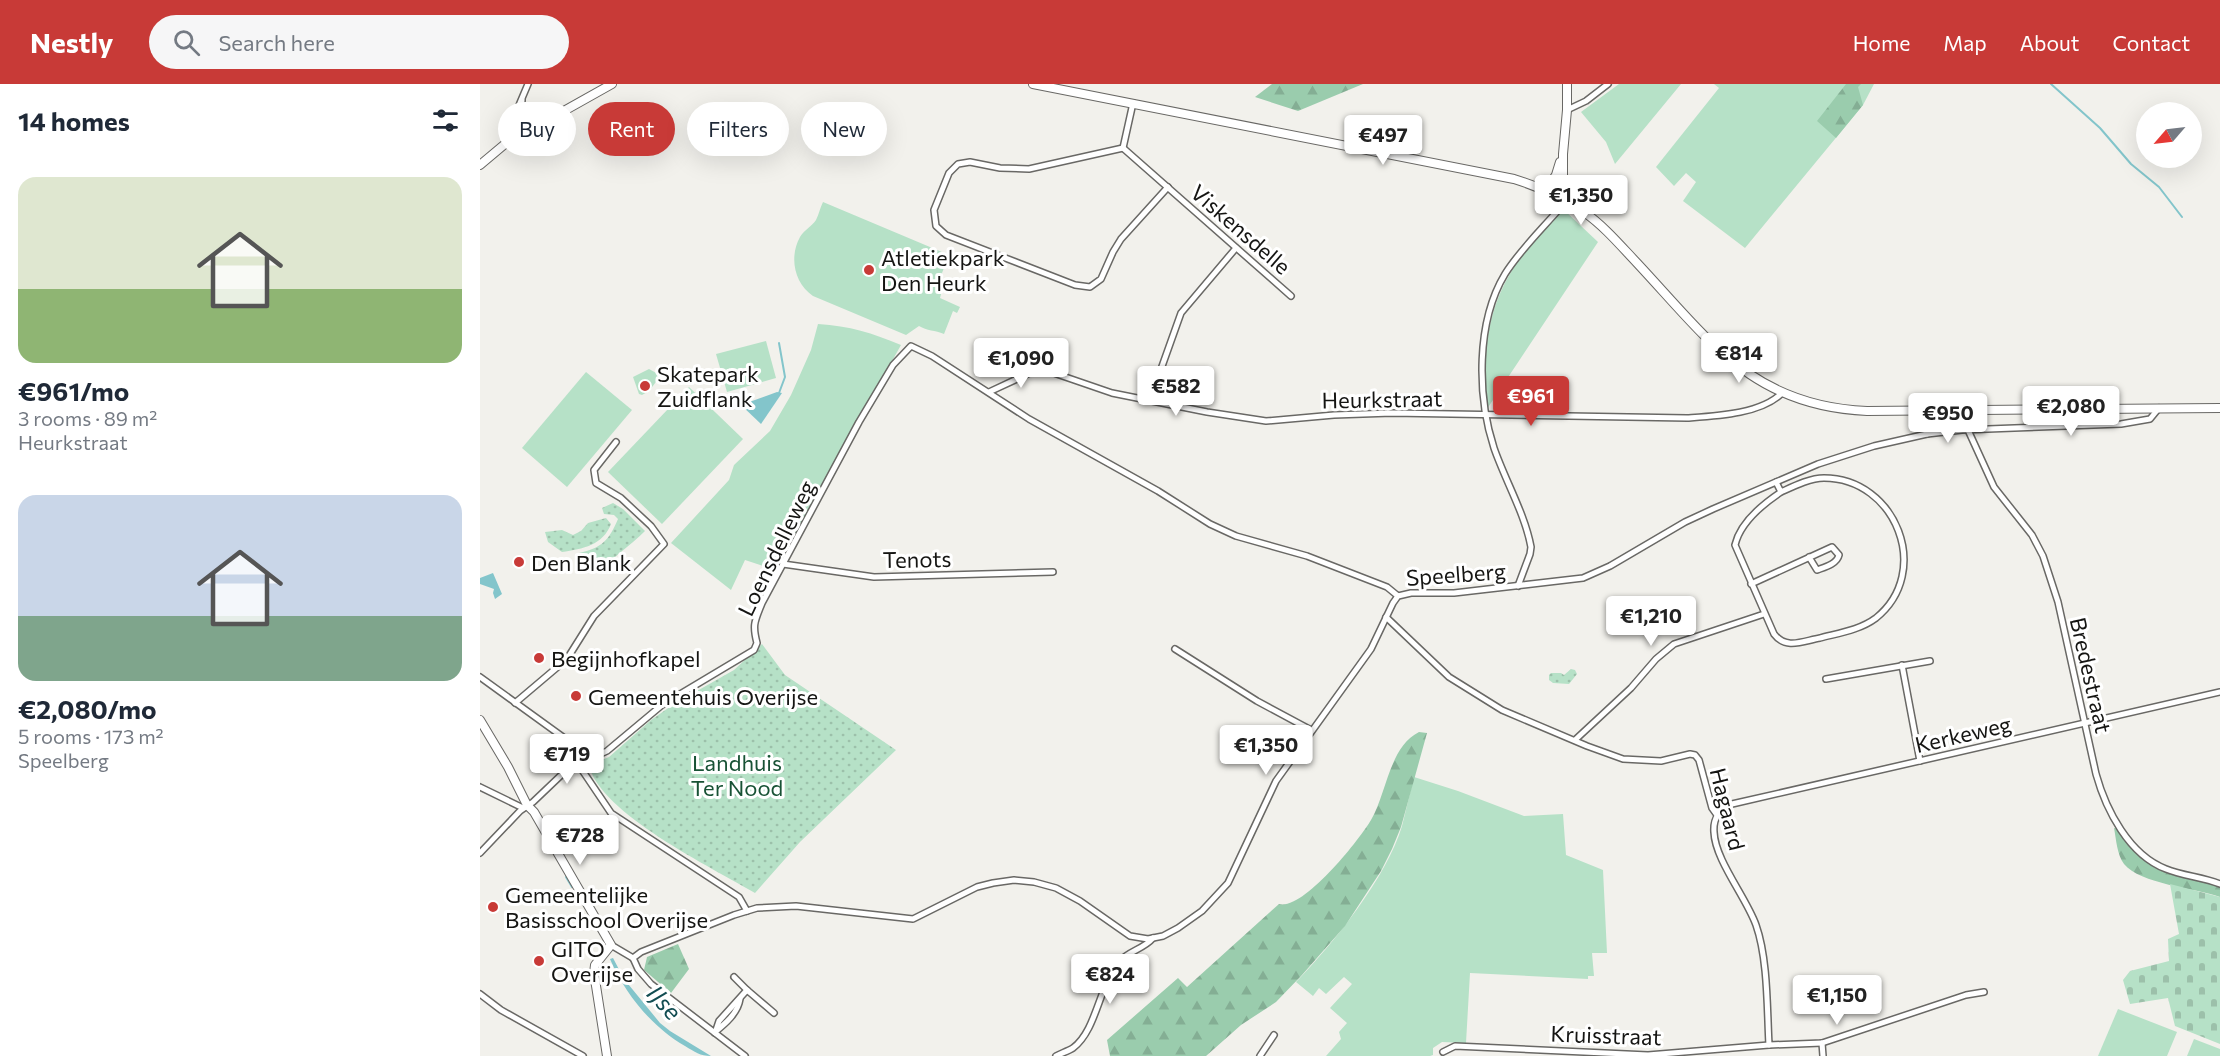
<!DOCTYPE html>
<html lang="en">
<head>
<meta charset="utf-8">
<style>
	:root { --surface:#fff; --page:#f6f6f7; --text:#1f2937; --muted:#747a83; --accent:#c83a37 }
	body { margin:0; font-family:Commissioner,sans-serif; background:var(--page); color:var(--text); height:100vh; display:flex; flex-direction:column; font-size:22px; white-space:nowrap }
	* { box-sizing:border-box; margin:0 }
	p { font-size:20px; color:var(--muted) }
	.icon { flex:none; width:33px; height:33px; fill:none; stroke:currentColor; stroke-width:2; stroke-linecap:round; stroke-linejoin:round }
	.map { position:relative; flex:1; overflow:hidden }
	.sheet { display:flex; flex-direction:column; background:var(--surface); width:480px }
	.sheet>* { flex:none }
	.hud { position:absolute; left:18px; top:18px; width:570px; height:54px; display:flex; gap:12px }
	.needle { width:39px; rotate:242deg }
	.tools { position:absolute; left:1656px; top:18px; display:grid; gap:12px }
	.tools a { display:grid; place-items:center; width:66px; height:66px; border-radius:50%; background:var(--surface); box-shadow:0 6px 24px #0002; font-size:30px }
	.price { position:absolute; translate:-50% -51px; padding:0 14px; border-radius:6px; background:#fff; color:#222; font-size:20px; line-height:39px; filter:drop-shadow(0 2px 3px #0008) }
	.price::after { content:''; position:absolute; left:50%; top:36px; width:18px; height:14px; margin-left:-9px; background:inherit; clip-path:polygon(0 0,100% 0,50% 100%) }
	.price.on { background:var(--accent); color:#fff }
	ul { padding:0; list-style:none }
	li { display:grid; align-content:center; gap:12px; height:318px; padding:0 18px }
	li span { display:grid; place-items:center; height:186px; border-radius:18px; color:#555 }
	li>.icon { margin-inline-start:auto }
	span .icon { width:108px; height:108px; fill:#fffc; stroke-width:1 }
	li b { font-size:26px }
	h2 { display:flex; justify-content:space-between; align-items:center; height:72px; padding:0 18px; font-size:26px }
	.tag { padding:0 21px; border-radius:27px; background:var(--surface); box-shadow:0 6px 24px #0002; font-size:21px; line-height:54px }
	.tag.on { background:var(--accent); color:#fff }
	header { display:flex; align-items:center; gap:36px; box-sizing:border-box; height:84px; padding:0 30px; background:var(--accent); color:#fff }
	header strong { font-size:28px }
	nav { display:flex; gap:33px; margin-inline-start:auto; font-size:21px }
	.search { width:420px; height:54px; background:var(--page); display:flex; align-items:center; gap:15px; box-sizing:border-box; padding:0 21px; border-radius:33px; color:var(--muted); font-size:22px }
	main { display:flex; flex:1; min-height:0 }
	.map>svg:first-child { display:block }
	.green { fill:#b6e1c7 }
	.forest { fill:url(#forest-firs) }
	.cemetery { fill:url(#cemetery-stones) }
	.park { fill:url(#park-dots) }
	.water { fill:#83c5cb }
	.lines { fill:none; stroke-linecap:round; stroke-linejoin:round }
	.stream { stroke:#83c5cb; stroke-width:2 }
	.minor-casing { stroke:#696865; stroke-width:8 }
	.secondary-casing { stroke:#696865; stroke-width:10 }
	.minor { stroke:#fff; stroke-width:5 }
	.secondary { stroke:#fff; stroke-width:8 }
	.poi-dot { fill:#c83a37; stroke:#fff; stroke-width:2 }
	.labels { text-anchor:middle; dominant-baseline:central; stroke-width:6; stroke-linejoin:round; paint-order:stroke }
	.street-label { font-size:22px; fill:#151513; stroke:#fff }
	.poi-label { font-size:22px; fill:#151513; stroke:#fff; text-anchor:start }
	.park-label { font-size:22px; fill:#185235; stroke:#fff }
	.water-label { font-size:24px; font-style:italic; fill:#124d52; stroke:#fff }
</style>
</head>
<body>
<header>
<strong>Nestly</strong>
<div class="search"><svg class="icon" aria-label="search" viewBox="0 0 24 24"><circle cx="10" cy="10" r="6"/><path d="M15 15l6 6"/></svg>Search here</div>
<nav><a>Home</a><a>Map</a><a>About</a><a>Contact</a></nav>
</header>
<main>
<section class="sheet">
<h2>14 homes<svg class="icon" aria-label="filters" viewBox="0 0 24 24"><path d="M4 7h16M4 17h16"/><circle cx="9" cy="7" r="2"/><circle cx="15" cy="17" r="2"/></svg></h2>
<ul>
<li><span style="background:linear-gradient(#dfe7d0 60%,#8fb573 0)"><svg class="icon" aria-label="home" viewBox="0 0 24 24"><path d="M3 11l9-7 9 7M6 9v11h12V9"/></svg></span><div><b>€961/mo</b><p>3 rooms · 89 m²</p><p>Heurkstraat</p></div></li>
<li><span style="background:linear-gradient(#c9d6e8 65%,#7fa58c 0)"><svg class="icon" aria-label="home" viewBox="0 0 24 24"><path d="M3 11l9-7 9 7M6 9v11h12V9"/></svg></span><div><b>€2,080/mo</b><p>5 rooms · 173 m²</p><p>Speelberg</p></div></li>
</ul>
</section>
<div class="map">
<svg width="1740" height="972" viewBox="0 0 1740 972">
	<defs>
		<pattern id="forest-firs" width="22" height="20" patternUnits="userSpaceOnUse" patternTransform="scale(1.5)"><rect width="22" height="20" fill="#9accad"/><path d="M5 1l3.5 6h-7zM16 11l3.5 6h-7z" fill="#84ae94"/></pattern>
		<pattern id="cemetery-stones" width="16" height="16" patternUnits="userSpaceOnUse" patternTransform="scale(1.5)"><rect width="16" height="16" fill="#b6e1c7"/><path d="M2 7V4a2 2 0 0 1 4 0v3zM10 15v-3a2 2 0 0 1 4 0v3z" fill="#9cc0aa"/></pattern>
		<pattern id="park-dots" width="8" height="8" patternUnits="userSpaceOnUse" patternTransform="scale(1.5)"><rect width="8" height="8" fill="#b6e1c7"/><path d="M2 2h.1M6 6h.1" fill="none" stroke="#9cc0aa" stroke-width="1.8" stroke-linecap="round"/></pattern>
	</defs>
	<rect width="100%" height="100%" fill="#f2f1ec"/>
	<g class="green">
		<path d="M1139 0H1201L1135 80 1126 58 1101 28Z"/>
		<path d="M1234 0H1394L1383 21 1265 164 1203 117 1216 98 1206 89 1194 102 1176 83 1239 4Z"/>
		<path d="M343 118 469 171 462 189 463 203 460 214 480 223 477 229 473 227 464 250C455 246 447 247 439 242L426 251 333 212C314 199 309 173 320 153 324 146 332 142 336 136 339 130 340 124 343 118Z"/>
		<path d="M1083 125 1118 158 1007 325C1002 312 1004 293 1005 279 1009 210 1035 173 1083 125Z"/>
		<path d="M338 240C370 242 392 249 421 261L295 486 265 476 251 506 191 459 249 396 254 381 290 347 311 311 331 266Z"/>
		<path d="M286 257 296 294 247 308 236 270Z"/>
		<path d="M169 285 178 290 179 294 169 307 162 311 159 310 153 293Z"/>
		<path d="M106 288 152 326 87 403 42 364Z"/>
		<path d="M209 303 263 355 182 440 128 388Z"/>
		<path d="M934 693 978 707 1044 732 1083 730 1086 771 1123 786 1127 869H1112L1114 892H1108V895L990 889 986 959 962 958 953 964V971L950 972H846L861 955 859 948 867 939 850 924 872 900 864 893 846 910 839 904 833 912 816 898C853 860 907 793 922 742 926 726 930 709 934 693Z"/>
		<path d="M1638 925 1697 948 1687 972H1618Z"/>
		<path d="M1714 955 1740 965V972H1707Z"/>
	</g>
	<g class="forest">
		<path d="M792 0H883L818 27 775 13Z"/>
		<path d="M1366 0H1381L1378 3 1383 21 1356 54 1337 37Z"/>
		<path d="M939 648 947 649 921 743 912 765 901 787 865 842 822 891 796 918 761 941 726 972H630L627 956 698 894 707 903 799 820C823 827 880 755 891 736 907 709 909 663 939 648Z"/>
		<path d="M1634 744 1639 745C1649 757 1658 771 1671 781 1690 795 1719 794 1740 802V813C1715 804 1660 800 1644 780 1637 771 1636 754 1634 744Z"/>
		<path d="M198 860 209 885 191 909 164 886 167 873Z"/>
	</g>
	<path class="cemetery" d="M1690 800 1740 813V960L1695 942 1688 914 1650 920 1643 896 1650 887 1689 877 1688 855 1699 850Z"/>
	<g class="park">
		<path d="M133 419 143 425 165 447C150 462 132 473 119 489L99 469C122 464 129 456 138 435L134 431 124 430 122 424Z"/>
		<path d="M126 434 131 440C123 461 103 465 82 468L68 458 65 448 82 446 93 451 101 447 108 439Z"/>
		<path d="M282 560 305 591 416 666 320 758 275 809C233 784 119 729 109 681L129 673 171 636 194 620 254 586Z"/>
		<path d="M1091 585 1095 586 1097 590 1089 600 1073 599 1069 596V591L1071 589H1081L1084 591Z"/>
	</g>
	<g class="water">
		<path d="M297 308 302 309 281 340 261 321Z"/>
		<path d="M13 489 22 510 15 515 13 509 14 505 0 500V494Z"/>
		<path d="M133 874 144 895 180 939 190 947 231 972C220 972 215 968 205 962 172 943 145 910 130 875Z"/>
	</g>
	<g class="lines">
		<g class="stream">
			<path d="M1571 0 1620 44 1651 80 1679 103 1702 133"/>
			<path d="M299 259 305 293 299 309"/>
			<path d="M86 793 92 803"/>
		</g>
		<defs>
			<g id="minor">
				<path d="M42 16 41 28 51 45"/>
				<path d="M1087 26 1106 17 1128 0"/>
				<path d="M40 51 34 33 48 0"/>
				<path d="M643 64 549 85 520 84 490 78 478 80 469 89 454 126 456 142 466 151 595 201 610 203 621 195 633 168 641 155 688 103"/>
				<path d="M643 64 811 212"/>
				<path d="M643 64 653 19"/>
				<path d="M509 308 554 287 565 286 632 309 727 328 786 337 854 331 912 329 1207 334C1236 332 1281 330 1302 309"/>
				<path d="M670 316 701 229 756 164"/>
				<path d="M1445 326 1447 350"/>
				<path d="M1488 346 1514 403 1552 451 1563 472 1578 518 1616 690C1626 726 1649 771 1686 785 1703 792 1723 793 1740 800"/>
				<path d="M1296 398 1301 408C1283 420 1260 439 1255 461L1294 550C1306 566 1323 557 1340 554 1359 549 1380 546 1396 534 1453 488 1416 394 1344 394 1330 394 1314 402 1301 408"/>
				<path d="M303 480 394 493 573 488"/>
				<path d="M1271 500 1352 463 1359 471C1357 480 1345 483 1337 486L1329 473"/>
				<path d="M1038 502 1050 470 1051 463C1045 430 1025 396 1014 364 997 312 996 238 1025 190 1040 166 1062 145 1081 123L1083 115"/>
				<path d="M906 533 969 593 1022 626 1107 662 1143 675 1181 677 1210 670 1215 671 1219 676 1232 724 1237 731"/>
				<path d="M695 565 777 617 831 646"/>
				<path d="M1422 581 1440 677"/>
				<path d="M0 593 94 661 98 669 99 676"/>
				<path d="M1346 595 1450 577"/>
				<path d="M35 619 87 575 114 532 184 460 171 442 141 414 116 399 114 386 136 358"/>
				<path d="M1095 656 1151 604 1176 575 1194 560 1284 530"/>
				<path d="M96 677 131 729 259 813 267 827"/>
				<path d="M0 703 43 724"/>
				<path d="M0 769 40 727 53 718 96 677 112 674 127 667 182 621 274 566 277 559C272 540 275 537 282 519L379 338 413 281 431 262 452 272 549 335 678 407 730 440 756 452 827 472 907 503 918 512"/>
				<path d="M131 861 153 874"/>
				<path d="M153 874 161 868 254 831 277 824 316 822 433 835 497 803 513 799 534 796 554 798 576 804 600 817 650 852 668 855 683 852 698 844 722 827 748 799 796 697 891 565 913 519 918 512 931 509H974L1103 494 1130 482 1205 438 1233 425 1338 380 1394 362 1447 350 1482 346 1641 340 1670 335 1679 324"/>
				<path d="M153 874 158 885 171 900 265 972"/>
				<path d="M254 893 267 906"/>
				<path d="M1504 908 1486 911 1342 959 1289 961C1287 925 1288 875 1276 841 1266 813 1235 776 1234 748 1233 734 1239 726 1252 720L1740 608"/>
				<path d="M0 910 21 926 103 972"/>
				<path d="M235 948C245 940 258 929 260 915"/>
				<path d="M235 949 239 937 267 906 294 929"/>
				<path d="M1342 959 1343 972"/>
				<path d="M963 968 975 962 1168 971 1289 961"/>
				<path d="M576 972C582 969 588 967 593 964 617 946 619 901 639 878 648 867 664 865 673 854"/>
				<path d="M780 972 794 951"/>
			</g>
			<g id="secondary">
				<path d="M553 0 1034 95C1059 103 1082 112 1104 128 1124 142 1140 161 1157 179 1229 256 1272 322 1387 327L1740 324"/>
				<path d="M0 81 25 60 132 0"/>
				<path d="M1066 106 1076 91 1080 78"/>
				<path d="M1083 115V70L1087 26V0"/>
				<path d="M0 636 28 683 47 721 54 728 131 861 115 881 114 889 127 972"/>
			</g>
		</defs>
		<use href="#minor" class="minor-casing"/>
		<use href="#secondary" class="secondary-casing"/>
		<use href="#minor" class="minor"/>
		<use href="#secondary" class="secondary"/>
	</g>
	<g class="poi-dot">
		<circle cx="389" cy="186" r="6"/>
		<circle cx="165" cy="302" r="6"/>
		<circle cx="39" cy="478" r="6"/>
		<circle cx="59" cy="574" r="6"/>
		<circle cx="96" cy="612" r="6"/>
		<circle cx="13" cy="823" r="6"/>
		<circle cx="59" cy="877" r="6"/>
	</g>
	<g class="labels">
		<g class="street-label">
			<text transform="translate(761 145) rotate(41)">Viskensdelle</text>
			<text transform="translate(902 315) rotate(-1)">Heurkstraat</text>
			<text transform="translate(296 464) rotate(-64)">Loensdelleweg</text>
			<text transform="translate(437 475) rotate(-1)">Tenots</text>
			<text transform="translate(976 490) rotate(-4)">Speelberg</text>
			<text transform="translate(1611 591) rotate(77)">Bredestraat</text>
			<text transform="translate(1483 650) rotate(-13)">Kerkeweg</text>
			<text transform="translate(1248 725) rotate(76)">Hagaard</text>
			<text transform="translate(1126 951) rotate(2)">Kruisstraat</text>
		</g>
		<g class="poi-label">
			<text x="401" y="173">Atletiekpark<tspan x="401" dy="25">Den Heurk</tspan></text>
			<text x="177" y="289">Skatepark<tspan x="177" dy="25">Zuidflank</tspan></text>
			<text x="51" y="478">Den Blank</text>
			<text x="71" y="574">Begijnhofkapel</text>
			<text x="108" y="612">Gemeentehuis Overijse</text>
			<text x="25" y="810">Gemeentelijke<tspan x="25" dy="25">Basisschool Overijse</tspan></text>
			<text x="71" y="864">GITO<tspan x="71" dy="25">Overijse</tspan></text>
		</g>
		<g class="park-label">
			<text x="257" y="678">Landhuis<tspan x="257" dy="25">Ter Nood</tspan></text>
		</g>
		<g class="water-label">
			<text transform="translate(185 918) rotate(47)">IJse</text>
		</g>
	</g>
</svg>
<div class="tools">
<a><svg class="needle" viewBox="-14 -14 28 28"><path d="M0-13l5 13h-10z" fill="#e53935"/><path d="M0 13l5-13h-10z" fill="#747a83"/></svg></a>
</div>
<b class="price" style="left:903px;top:82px">€497</b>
<b class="price" style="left:1101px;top:142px">€1,350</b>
<b class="price" style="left:1259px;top:300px">€814</b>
<b class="price" style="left:541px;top:305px">€1,090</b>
<b class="price" style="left:696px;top:333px">€582</b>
<b class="price on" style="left:1051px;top:343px">€961</b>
<b class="price" style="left:1591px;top:353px">€2,080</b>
<b class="price" style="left:1468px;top:360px">€950</b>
<b class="price" style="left:1171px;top:563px">€1,210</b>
<b class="price" style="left:786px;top:692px">€1,350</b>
<b class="price" style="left:87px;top:701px">€719</b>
<b class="price" style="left:100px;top:782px">€728</b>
<b class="price" style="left:630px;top:921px">€824</b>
<b class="price" style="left:1357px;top:942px">€1,150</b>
<div class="hud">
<a class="tag">Buy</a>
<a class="tag on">Rent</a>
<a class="tag">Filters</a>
<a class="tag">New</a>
</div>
</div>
</main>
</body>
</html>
